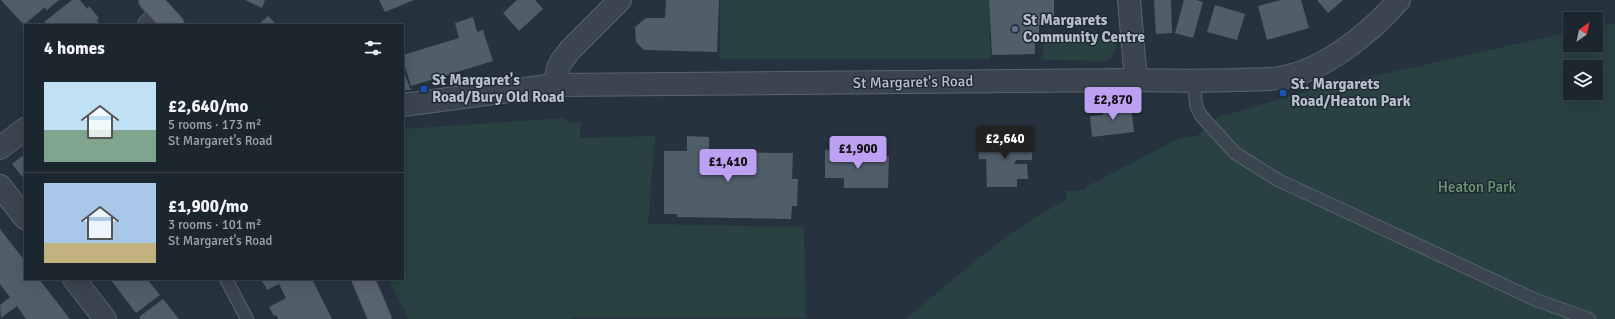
<!DOCTYPE html>
<html lang="en">
<head>
<meta charset="utf-8">
<style>
	:root { --surface:#1c262f; --page:#29323b; --text:#f1f3f6; --muted:#a0a5aa; --line:#3a434b; --accent:#bca0f2 }
	body { margin:0; font-family:Signika,sans-serif; background:var(--page); color:var(--text); height:100vh; display:flex; flex-direction:column; font-size:15px; white-space:nowrap }
	* { box-sizing:border-box; margin:0 }
	p { font-size:13px; color:var(--muted) }
	.icon { flex:none; width:22px; height:22px; fill:none; stroke:currentColor; stroke-width:2; stroke-linecap:round; stroke-linejoin:round }
	.map { position:relative; flex:1; overflow:hidden }
	.sheet { position:absolute; left:24px; top:24px; width:380px; height:256px; display:flex; flex-direction:column; background:var(--surface); border-radius:0px; box-shadow:0 4px 16px #0002,0 0 0 1px var(--line) }
	.sheet>* { flex:none }
	.needle { width:26px; rotate:33deg }
	.controls { position:absolute; left:1563px; top:12px; display:grid; gap:8px }
	.controls a { display:grid; place-items:center; width:40px; height:40px; border-radius:0px; background:var(--surface); box-shadow:0 4px 16px #0002,0 0 0 1px var(--line); font-size:20px }
	.price { position:absolute; translate:-50% -34px; padding:0 9px; border-radius:4px; background:var(--accent); color:#111; font-size:13px; line-height:26px; filter:drop-shadow(0 1px 2px #0008) }
	.price::after { content:''; position:absolute; left:50%; top:24px; width:12px; height:9px; margin-left:-6px; background:inherit; clip-path:polygon(0 0,100% 0,50% 100%) }
	.price.selected { background:#222; color:#fff }
	ul { padding:0; list-style:none }
	li { display:flex; align-items:center; gap:12px; height:100px; padding:0 20px }
	li+li { border-top:1px solid var(--line) }
	li span { display:grid; place-items:center; flex:none; width:112px; height:80px; border-radius:0px; color:#555 }
	li>.icon { margin-inline-start:auto }
	span .icon { width:48px; height:48px; fill:#fffc; stroke-width:1 }
	li b { font-size:17px }
	h2 { display:flex; justify-content:space-between; align-items:center; height:48px; padding:0 20px; font-size:17px }
	.map>svg:first-child { display:block }
	.green { fill:#294141; fill-rule:evenodd }
	.building { fill:#505e6a }
	.lines { fill:none; stroke-linecap:round; stroke-linejoin:round }
	.service-casing { stroke:#58636d; stroke-width:14 }
	.minor-casing { stroke:#58636d; stroke-width:24 }
	.primary-casing { stroke:#444e58; stroke-width:24 }
	.service { stroke:#3a454f; stroke-width:12 }
	.minor { stroke:#3a454f; stroke-width:22 }
	.primary { stroke:#58646f; stroke-width:22 }
	.service-dot { fill:#5c6f8a; stroke:#1f2a34; stroke-width:1.5 }
	.transit-dot { fill:#1a4fb4; stroke:#1f2a34; stroke-width:1.5 }
	.labels { text-anchor:middle; dominant-baseline:central; stroke-width:3; stroke-linejoin:round; paint-order:stroke }
	.poi-label { font-size:15px; font-weight:bold; fill:#b7c0ca; stroke:#1f2a34; text-anchor:start }
	.street-label { font-size:15px; fill:#b7c0ca; stroke:#1f2a34 }
	.park-label { font-size:15px; fill:#6f9975; stroke:#1f2a34 }
</style>
</head>
<body>
<div class="map">
<svg width="1615" height="319" viewBox="0 0 1615 319">
	<rect width="100%" height="100%" fill="#26333f"/>
	<g class="green">
		<path d="M720 0H989L990 59H720Z"/>
		<path d="M1615 23V319H906C957 276 1007 231 1066 200V191L1085 190 1086 187 1170 143 1180 138 1197 136 1218 117 1312 90 1570 32V45H1596V27ZM1570 67H1596V93H1570Z"/>
		<path d="M1117 36C1117 47 1116 54 1107 61L1043 60 1044 37H1115Z"/>
		<path d="M564 118 569 123H581L580 138 655 136 648 224 804 227 806 318 571 317V319H409L388 279H403V129Z"/>
	</g>
	<g class="building">
		<path d="M1 0H59L47 10 45 7 24 25Z"/>
		<path d="M72 0H80L87 9 89 6 99 18 97 20 100 25H47L44 22Z"/>
		<path d="M245 0H265L262 8Z"/>
		<path d="M379 0H414L385 12Z"/>
		<path d="M517 0H535L543 9 519 31 503 13Z"/>
		<path d="M666 0H719L717 52 644 50 636 42 635 27 646 18H665Z"/>
		<path d="M989 0H1054V25H1039V33H1035V54L992 55Z"/>
		<path d="M1154 0H1171L1172 33 1156 34Z"/>
		<path d="M1184 0H1196L1203 2 1193 38 1175 33Z"/>
		<path d="M1281 0H1301L1309 28 1267 40 1258 6Z"/>
		<path d="M1317 0H1343L1328 13Z"/>
		<path d="M1215 5 1245 14 1237 40 1207 32Z"/>
		<path d="M268 16 275 23 273 25H255L258 22 259 24Z"/>
		<path d="M473 17 477 32 483 30 493 61 411 86 403 60V55L459 38 455 23Z"/>
		<path d="M403 70 411 90H403Z"/>
		<path d="M1131 104 1134 132 1092 137 1090 116 1103 115 1102 107Z"/>
		<path d="M687 136 709 137V152L793 153 792 179H798L797 206H792L791 219 677 217V214H664V151H687Z"/>
		<path d="M1032 138V160H1016L1014 164H1027L1028 179H1017V187H987L986 159H979L978 139Z"/>
		<path d="M825 150 843 151V155L889 156 888 188H844V178H825Z"/>
		<path d="M25 154V180L12 164Z"/>
		<path d="M0 229 25 261V279H39L70 319H26L17 306 1 318 0 305 10 297 0 284Z"/>
		<path d="M110 279H147L160 295 136 313Z"/>
		<path d="M261 279H312L332 319H278L276 315 274 316 269 307 286 298 279 284 267 290Z"/>
		<path d="M163 299 179 319H141L139 317Z"/>
	</g>
	<g class="lines">
		<defs>
			<g id="service">
				<path d="M1194 81 1196 105 1200 114 1205 120 1235 153 1278 180 1536 300 1589 319"/>
				<path d="M226 279 247 319"/>
			</g>
			<g id="minor">
				<path d="M1129 0 1136 80"/>
				<path d="M149 25 162 13"/>
				<path d="M555 85 558 68 561 62 570 50 620 0"/>
				<path d="M403 105 555 85 1136 80C1171 81 1205 81 1240 80 1253 79 1266 80 1279 78 1323 72 1370 33 1399 0"/>
				<path d="M0 148 25 129"/>
				<path d="M0 186 25 218"/>
				<path d="M74 279 105 319"/>
			</g>
			<g id="primary">
				<path d="M150 0 173 25"/>
				<path d="M363 279 380 319"/>
			</g>
		</defs>
		<use href="#service" class="service-casing"/>
		<use href="#minor" class="minor-casing"/>
		<use href="#primary" class="primary-casing"/>
		<use href="#service" class="service"/>
		<use href="#minor" class="minor"/>
		<use href="#primary" class="primary"/>
	</g>
	<circle class="service-dot" cx="1015" cy="29" r="4"/>
	<g class="transit-dot">
		<rect x="420" y="85" width="8" height="8" rx="2"/>
		<rect x="1279" y="89" width="8" height="8" rx="2"/>
	</g>
	<g class="labels">
		<g class="poi-label">
			<text x="1023" y="20">St Margarets<tspan x="1023" dy="17">Community Centre</tspan></text>
			<text x="432" y="80">St Margaret's<tspan x="432" dy="17">Road/Bury Old Road</tspan></text>
			<text x="1291" y="84">St. Margarets<tspan x="1291" dy="17">Road/Heaton Park</tspan></text>
		</g>
		<g class="street-label">
			<text transform="translate(913 82) rotate(-1)">St Margaret's Road</text>
		</g>
		<g class="park-label">
			<text x="1477" y="187">Heaton Park</text>
		</g>
	</g>
</svg>
<div class="controls">
<a><svg class="needle" viewBox="-14 -14 28 28"><path d="M0-13l5 13h-10z" fill="#e53935"/><path d="M0 13l5-13h-10z" fill="#a0a5aa"/></svg></a>
<a><svg class="icon" aria-label="layers" viewBox="0 0 24 24"><path d="M12 4l9 5-9 5-9-5zM3 14l9 5 9-5"/></svg></a>
</div>
<b class="price" style="left:1113px;top:121px">£2,870</b>
<b class="price selected" style="left:1005px;top:160px">£2,640</b>
<b class="price" style="left:858px;top:170px">£1,900</b>
<b class="price" style="left:728px;top:183px">£1,410</b>
<section class="sheet">
<h2>4 homes<svg class="icon" aria-label="filters" viewBox="0 0 24 24"><path d="M4 7h16M4 17h16"/><circle cx="9" cy="7" r="2"/><circle cx="15" cy="17" r="2"/></svg></h2>
<ul>
<li><span style="background:linear-gradient(#bfe0f5 60%,#7fa58c 0)"><svg class="icon" aria-label="home" viewBox="0 0 24 24"><path d="M3 11l9-7 9 7M6 9v11h12V9"/></svg></span><div><b>£2,640/mo</b><p>5 rooms · 173 m²</p><p>St Margaret's Road</p></div></li>
<li><span style="background:linear-gradient(#a9c7e8 75%,#c2b280 0)"><svg class="icon" aria-label="home" viewBox="0 0 24 24"><path d="M3 11l9-7 9 7M6 9v11h12V9"/></svg></span><div><b>£1,900/mo</b><p>3 rooms · 101 m²</p><p>St Margaret's Road</p></div></li>
</ul>
</section>
</div>
</body>
</html>
